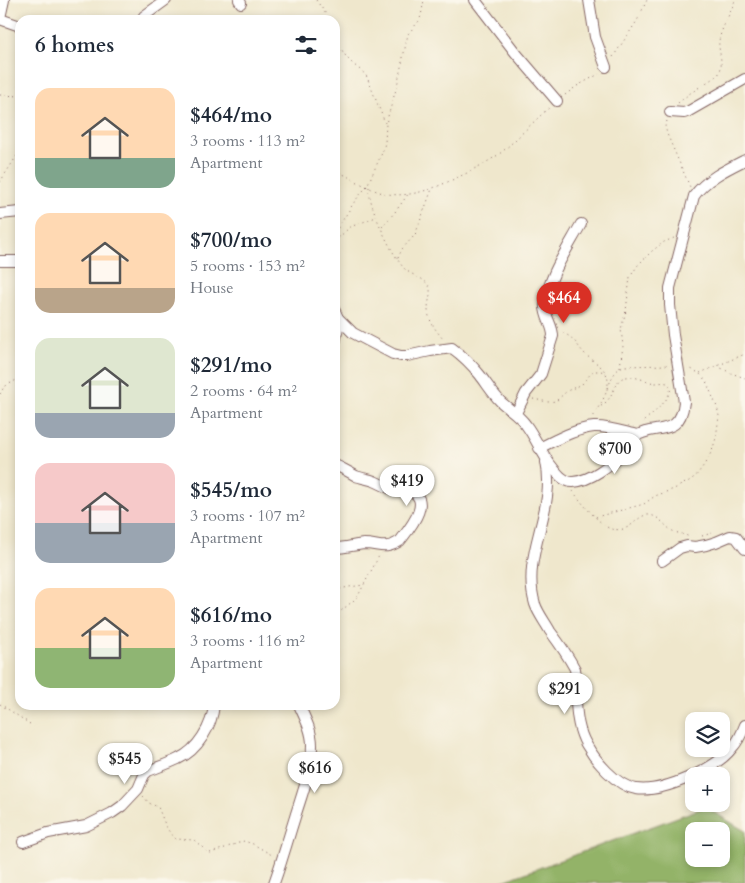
<!DOCTYPE html>
<html lang="en">
<head>
<meta charset="utf-8">
<style>
	:root { --surface:#fff; --page:#f6f6f7; --text:#1f2937; --muted:#747a83; --accent:#d93025 }
	body { margin:0; font-family:Cardo,serif; background:var(--page); color:var(--text); height:100vh; display:flex; flex-direction:column; font-size:19px; white-space:nowrap }
	* { box-sizing:border-box; margin:0 }
	p { font-size:16px; color:var(--muted) }
	.icon { flex:none; width:28px; height:28px; fill:none; stroke:currentColor; stroke-width:2; stroke-linecap:round; stroke-linejoin:round }
	.map { position:relative; flex:1; overflow:hidden }
	.panel { position:absolute; left:15px; top:15px; width:325px; height:695px; display:flex; flex-direction:column; background:var(--surface); border-radius:15px; box-shadow:0 2px 8px #0003 }
	.panel>* { flex:none }
	.fabs { position:absolute; left:685px; top:712px; display:grid; gap:10px }
	.fabs a { display:grid; place-items:center; width:45px; height:45px; border-radius:10px; background:var(--surface); box-shadow:0 2px 8px #0003; font-size:25px }
	.price { position:absolute; translate:-50% -42px; padding:0 11px; border-radius:18px; background:#fff; color:#222; font-size:16px; line-height:32px; filter:drop-shadow(0 1px 2px #0008) }
	.price::after { content:''; position:absolute; left:50%; top:30px; width:15px; height:11px; margin-left:-8px; background:inherit; clip-path:polygon(0 0,100% 0,50% 100%) }
	.price.selected { background:var(--accent); color:#fff }
	ul { padding:0; list-style:none }
	li { display:flex; align-items:center; gap:15px; height:125px; padding:0 20px }
	li span { display:grid; place-items:center; flex:none; width:140px; height:100px; border-radius:15px; color:#555 }
	li>.icon { margin-inline-start:auto }
	span .icon { width:60px; height:60px; fill:#fffc; stroke-width:1 }
	li b { font-size:21px }
	h2 { display:flex; justify-content:space-between; align-items:center; height:60px; padding:0 20px; font-size:21px }
	.map>svg:first-child { display:block }
	.forest { fill:#93b367; stroke:#6e6949; fill-rule:evenodd }
	.lines { fill:none; stroke-linecap:round; stroke-linejoin:round }
	.street-casing { stroke:#846563; stroke-width:12 }
	.path { stroke:#846563; stroke-width:1; stroke-dasharray:1 4; stroke-linecap:butt }
	.street { stroke:#fff; stroke-width:10 }
</style>
</head>
<body>
<div class="map">
<svg width="745" height="883" viewBox="0 0 745 883">
	<rect width="100%" height="100%" fill="#fbf7ec"/>
	<filter id="ink" filterUnits="userSpaceOnUse"><feTurbulence type="fractalNoise" baseFrequency=".02" numOctaves="2"/><feDisplacementMap in="SourceGraphic" scale="10" xChannelSelector="R" yChannelSelector="G"/><feConvolveMatrix kernelMatrix="1 2 1 2 8 2 1 2 1" color-interpolation-filters="sRGB"/></filter>
	<filter id="wash" filterUnits="userSpaceOnUse"><feTurbulence type="fractalNoise" baseFrequency=".0096" numOctaves="4" result="noise"/><feDisplacementMap in="SourceGraphic" scale="20" xChannelSelector="R" yChannelSelector="G"/><feGaussianBlur stdDeviation="1.12" result="paint"/><feColorMatrix in="noise" values="0 0 0 0 0 0 0 0 0 0 0 0 0 0 0 0 0 1.4 0 .05"/><feComposite in="paint" operator="in"/></filter>
	<g filter="url(#wash)">
		<rect width="100%" height="100%" fill="#efe7cc"/>
		<path class="forest" d="M705 807 745 831V883H498ZM694 831H721V859H694Z"/>
	</g>
	<g filter="url(#ink)">
		<g class="lines">
			<defs>
				<g id="street">
					<path d="M239 0 241 3"/>
					<path d="M475 0 515 52 557 101"/>
					<path d="M589 0 595 37 606 67"/>
					<path d="M0 18 4 0"/>
					<path d="M0 19 20 26"/>
					<path d="M142 20 144 16 166 0"/>
					<path d="M670 112 684 113 689 111 745 79"/>
					<path d="M0 214 20 212"/>
					<path d="M0 261H20"/>
					<path d="M335 311 338 318 353 333 393 354 401 356H407L430 351 452 348C463 356 472 365 480 375 487 384 493 394 501 402 510 410 519 415 526 425 535 437 541 452 550 464 556 472 563 482 573 482 590 481 611 465 621 453 625 448 628 442 633 438 654 422 680 440 684 402L673 335 670 305V288L694 196C706 179 727 169 745 160"/>
					<path d="M335 343 338 327V318"/>
					<path d="M516 413 526 393 541 374 553 336C553 325 545 318 545 306 547 278 568 248 581 224"/>
					<path d="M539 448C556 440 575 429 594 427 608 426 624 432 637 435"/>
					<path d="M546 462C557 511 520 555 535 604 538 613 545 622 550 631 559 643 568 656 575 669 577 679 575 686 576 696 576 712 578 730 586 744 595 760 616 786 636 789 662 793 716 769 732 748 738 742 742 733 745 725"/>
					<path d="M335 465C342 468 349 472 356 476 361 478 368 479 374 481 379 483 384 486 389 488 395 489 402 488 408 490 435 499 409 529 400 541 384 551 379 544 364 544 354 545 345 548 335 548"/>
					<path d="M662 561 680 548 687 546 695 547 706 545 716 542 730 536 736 537 745 549"/>
					<path d="M23 842 48 833 86 826 112 813 122 806 138 789 144 775 148 771C158 767 168 764 178 759 198 750 212 726 214 705"/>
					<path d="M274 883C282 861 288 839 295 817 302 794 312 769 312 745 312 731 305 718 299 705"/>
				</g>
			</defs>
			<use href="#street" class="street-casing"/>
			<g class="path">
				<path d="M316 0 326 14 329 20"/>
				<path d="M335 32C338 43 343 55 352 63 357 68 363 71 367 77L385 123"/>
				<path d="M613 57 637 21 647 0"/>
				<path d="M0 95 20 96"/>
				<path d="M565 95 577 86 599 74"/>
				<path d="M678 103 689 94 718 75C725 65 718 52 719 41 721 28 731 13 735 0"/>
				<path d="M667 121 665 126 667 134 690 187"/>
				<path d="M335 170C350 177 368 189 383 193 413 200 441 185 467 173 479 166 492 160 503 151 519 137 534 121 550 107"/>
				<path d="M0 182 20 151"/>
				<path d="M369 187C367 203 394 261 407 271 414 276 424 278 429 286 432 293 428 301 428 309 428 321 436 330 443 339"/>
				<path d="M382 227 395 212 409 193"/>
				<path d="M335 232 355 201 367 186 382 153 385 143 386 123 397 86 408 34 419 21 421 16 424 0"/>
				<path d="M335 241 350 227 376 217"/>
				<path d="M398 258 402 249 415 235 432 189"/>
				<path d="M563 333C575 338 577 346 585 354 590 359 596 362 601 367 617 382 602 402 592 417"/>
				<path d="M717 366 731 373 745 378"/>
				<path d="M620 367 623 346 621 329 626 311 630 277 638 265 652 251 664 242 674 238"/>
				<path d="M700 373 745 354"/>
				<path d="M608 388C611 379 614 371 623 366L668 365"/>
				<path d="M0 394 4 387 18 379 19 375 17 369 20 365"/>
				<path d="M533 399 548 402 556 401 567 391 582 384 593 371H601L606 373"/>
				<path d="M597 409C610 400 609 399 616 385 623 369 643 381 655 383 659 383 663 382 667 383L671 387C669 403 652 413 642 423"/>
				<path d="M573 491C579 500 601 526 611 529 615 530 622 530 626 528 634 525 640 514 649 515 659 516 664 525 671 530 677 534 683 533 689 537"/>
				<path d="M596 517 644 504 655 496 674 489 689 481 696 476 704 465 712 451 716 438 719 416 717 407 706 381 699 373 689 368"/>
				<path d="M702 536 712 533"/>
				<path d="M335 590 349 587 364 585"/>
				<path d="M335 618C341 609 351 604 358 596L380 554"/>
				<path d="M0 704 30 724"/>
				<path d="M143 796 149 803 158 807 166 827 173 837 176 839 194 840 208 852 211 853 244 841 253 844 272 855"/>
			</g>
			<use href="#street" class="street"/>
		</g>
	</g>
</svg>
<div class="fabs">
<a><svg class="icon" aria-label="layers" viewBox="0 0 24 24"><path d="M12 4l9 5-9 5-9-5zM3 14l9 5 9-5"/></svg></a>
<a>+</a>
<a>−</a>
</div>
<b class="price selected" style="left:564px;top:324px">$464</b>
<b class="price" style="left:615px;top:475px">$700</b>
<b class="price" style="left:407px;top:507px">$419</b>
<b class="price" style="left:565px;top:715px">$291</b>
<b class="price" style="left:125px;top:785px">$545</b>
<b class="price" style="left:315px;top:794px">$616</b>
<section class="panel">
<h2>6 homes<svg class="icon" aria-label="filters" viewBox="0 0 24 24"><path d="M4 7h16M4 17h16"/><circle cx="9" cy="7" r="2"/><circle cx="15" cy="17" r="2"/></svg></h2>
<ul>
<li><span style="background:linear-gradient(#ffd9b3 70%,#7fa58c 0)"><svg class="icon" aria-label="home" viewBox="0 0 24 24"><path d="M3 11l9-7 9 7M6 9v11h12V9"/></svg></span><div><b>$464/mo</b><p>3 rooms · 113 m²</p><p>Apartment</p></div></li>
<li><span style="background:linear-gradient(#ffd9b3 75%,#b9a48a 0)"><svg class="icon" aria-label="home" viewBox="0 0 24 24"><path d="M3 11l9-7 9 7M6 9v11h12V9"/></svg></span><div><b>$700/mo</b><p>5 rooms · 153 m²</p><p>House</p></div></li>
<li><span style="background:linear-gradient(#dfe7d0 75%,#9aa5b1 0)"><svg class="icon" aria-label="home" viewBox="0 0 24 24"><path d="M3 11l9-7 9 7M6 9v11h12V9"/></svg></span><div><b>$291/mo</b><p>2 rooms · 64 m²</p><p>Apartment</p></div></li>
<li><span style="background:linear-gradient(#f6c9c9 60%,#9aa5b1 0)"><svg class="icon" aria-label="home" viewBox="0 0 24 24"><path d="M3 11l9-7 9 7M6 9v11h12V9"/></svg></span><div><b>$545/mo</b><p>3 rooms · 107 m²</p><p>Apartment</p></div></li>
<li><span style="background:linear-gradient(#ffd9b3 60%,#8fb573 0)"><svg class="icon" aria-label="home" viewBox="0 0 24 24"><path d="M3 11l9-7 9 7M6 9v11h12V9"/></svg></span><div><b>$616/mo</b><p>3 rooms · 116 m²</p><p>Apartment</p></div></li>
</ul>
</section>
</div>
</body>
</html>
